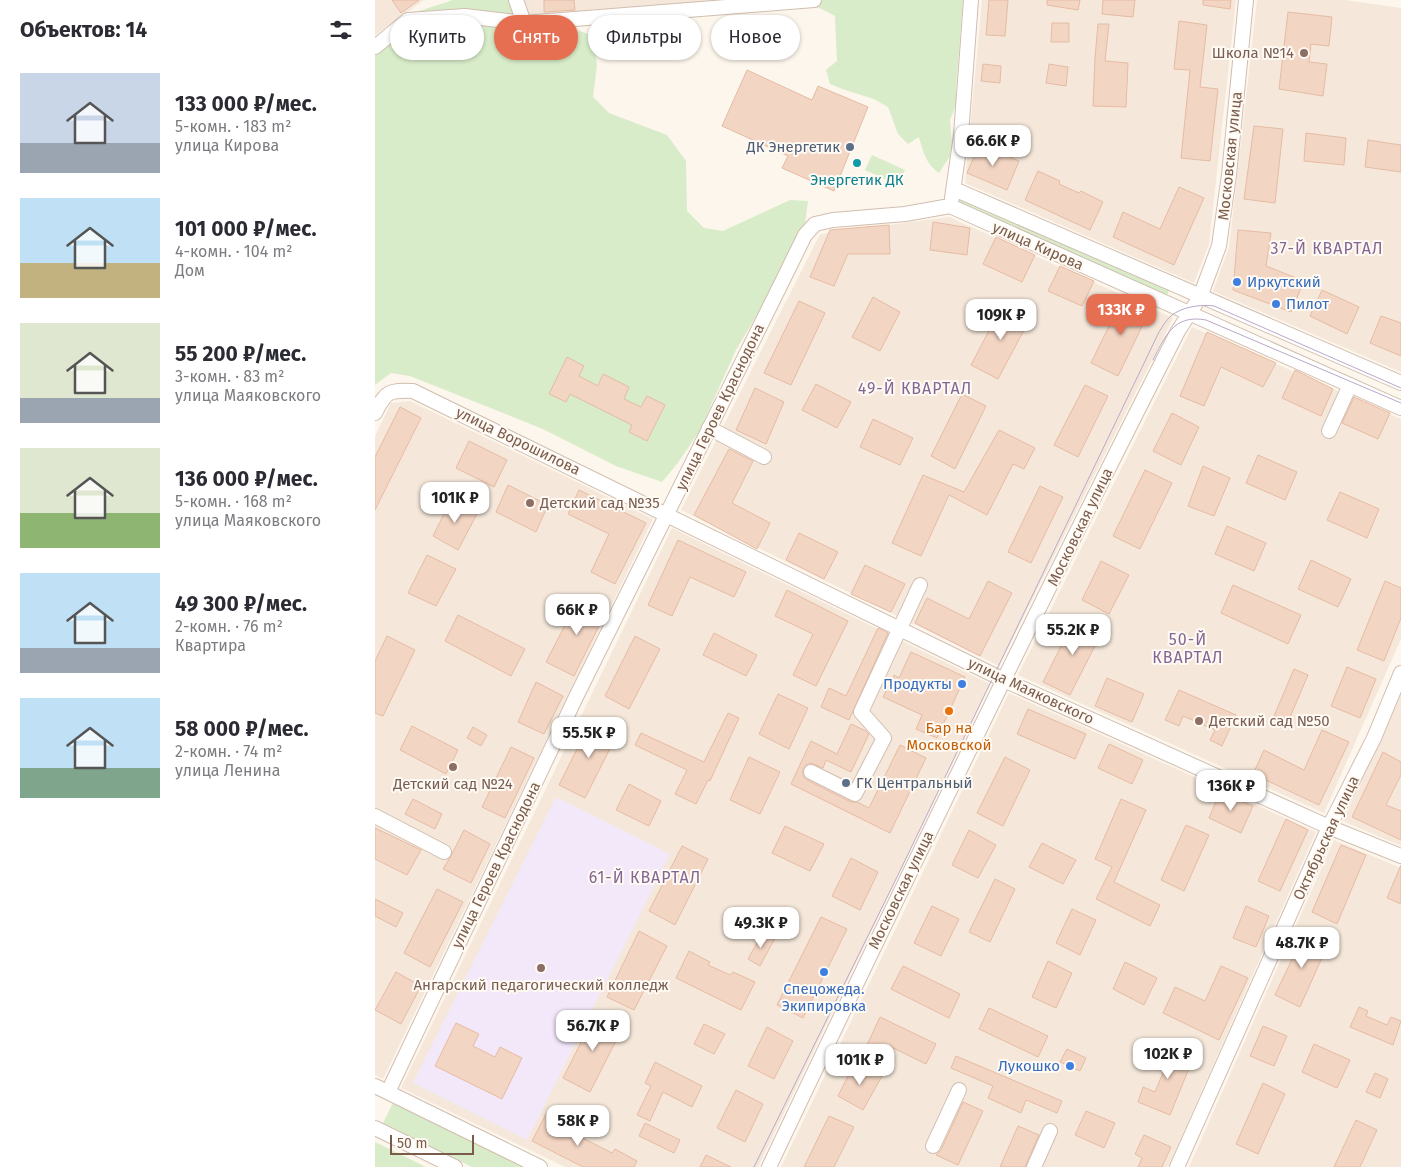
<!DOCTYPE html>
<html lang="ru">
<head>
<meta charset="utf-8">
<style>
	:root { --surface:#fff; --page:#f7f7f7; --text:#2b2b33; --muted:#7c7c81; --accent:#e76f51 }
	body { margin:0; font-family:"Fira Sans",sans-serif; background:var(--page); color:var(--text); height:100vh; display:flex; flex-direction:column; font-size:19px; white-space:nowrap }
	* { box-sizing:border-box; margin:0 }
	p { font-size:16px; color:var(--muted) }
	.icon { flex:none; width:28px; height:28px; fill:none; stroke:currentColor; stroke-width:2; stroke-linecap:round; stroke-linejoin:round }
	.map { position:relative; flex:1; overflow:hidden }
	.sheet { display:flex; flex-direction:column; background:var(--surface); width:375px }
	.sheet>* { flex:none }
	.banner { position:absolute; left:15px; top:15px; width:475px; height:45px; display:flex; gap:10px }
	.scale { position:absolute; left:15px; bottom:12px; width:84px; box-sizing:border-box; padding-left:5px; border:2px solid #7a5c4d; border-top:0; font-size:14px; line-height:18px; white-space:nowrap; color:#7a5c4d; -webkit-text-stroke:4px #fffaf3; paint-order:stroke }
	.price { position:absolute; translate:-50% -42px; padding:0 11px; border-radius:10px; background:#fff; color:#222; font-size:16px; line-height:32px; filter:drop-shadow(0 1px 2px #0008) }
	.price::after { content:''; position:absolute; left:50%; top:30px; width:15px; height:11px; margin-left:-8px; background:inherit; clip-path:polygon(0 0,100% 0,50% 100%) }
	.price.current { background:var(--accent); color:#fff }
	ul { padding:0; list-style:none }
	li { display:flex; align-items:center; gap:15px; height:125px; padding:0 20px }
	li span { display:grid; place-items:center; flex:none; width:140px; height:100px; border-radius:0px; color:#555 }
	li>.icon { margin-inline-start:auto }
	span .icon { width:60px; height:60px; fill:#fffc; stroke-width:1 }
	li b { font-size:21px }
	h2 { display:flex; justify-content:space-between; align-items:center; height:60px; padding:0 20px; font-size:21px }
	.chip { padding:0 18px; border-radius:22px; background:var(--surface); box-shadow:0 1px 4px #0004; font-size:18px; line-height:45px }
	.chip.current { background:var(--accent); color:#fff }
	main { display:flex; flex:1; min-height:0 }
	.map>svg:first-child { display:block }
	.residential { fill:#f5e8da }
	.education { fill:#f3e8fa }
	.green { fill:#d8ecc9 }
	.building { fill:#f3d5c3; stroke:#e6bba3 }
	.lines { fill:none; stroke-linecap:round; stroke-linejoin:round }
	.minor-casing { stroke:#d1beb0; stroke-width:16 }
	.minor { stroke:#fff; stroke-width:14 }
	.tram { stroke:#b9a8c9; stroke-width:1 }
	.education-dot { fill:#8d6e63; stroke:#fffaf3; stroke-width:2 }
	.service-dot { fill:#5c6f8a; stroke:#fffaf3; stroke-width:2 }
	.culture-dot { fill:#0f9aa8; stroke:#fffaf3; stroke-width:2 }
	.shop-dot { fill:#3f7fe0; stroke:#fffaf3; stroke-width:2 }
	.food-dot { fill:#e8710a; stroke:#fffaf3; stroke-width:2 }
	.labels { text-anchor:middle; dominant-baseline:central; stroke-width:4; stroke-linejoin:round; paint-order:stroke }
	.education-label { font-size:15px; fill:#785e54; stroke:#fffaf3; text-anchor:start }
	.service-label { font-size:15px; fill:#4e5e75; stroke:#fffaf3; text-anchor:end }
	.street-label { font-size:15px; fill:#7a5c4d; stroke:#fffaf3 }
	.culture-label { font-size:15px; fill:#0d838f; stroke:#fffaf3 }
	.shop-label { font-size:15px; fill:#366cbe; stroke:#fffaf3; text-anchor:start }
	.food-label { font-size:15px; fill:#c56008; stroke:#fffaf3 }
	.neighbourhood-label { font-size:16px; letter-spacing:1px; fill:#846695; stroke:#fffaf3 }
</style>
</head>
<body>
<main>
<section class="sheet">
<h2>Объектов: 14<svg class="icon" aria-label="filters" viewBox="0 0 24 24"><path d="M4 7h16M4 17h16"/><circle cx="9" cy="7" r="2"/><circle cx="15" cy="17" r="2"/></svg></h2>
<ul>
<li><span style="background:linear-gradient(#c9d6e8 70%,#9aa5b1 0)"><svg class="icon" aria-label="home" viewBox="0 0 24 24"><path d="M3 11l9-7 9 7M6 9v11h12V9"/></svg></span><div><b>133 000 ₽/мес.</b><p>5-комн. · 183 m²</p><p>улица Кирова</p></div></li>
<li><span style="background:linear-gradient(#bfe0f5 65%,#c2b280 0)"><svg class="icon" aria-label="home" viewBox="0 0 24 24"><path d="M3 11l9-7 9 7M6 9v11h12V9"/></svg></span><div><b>101 000 ₽/мес.</b><p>4-комн. · 104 m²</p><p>Дом</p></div></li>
<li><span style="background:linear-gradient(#dfe7d0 75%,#9aa5b1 0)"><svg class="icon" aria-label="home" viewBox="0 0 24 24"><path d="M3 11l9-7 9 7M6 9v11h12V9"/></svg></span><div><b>55 200 ₽/мес.</b><p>3-комн. · 83 m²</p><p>улица Маяковского</p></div></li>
<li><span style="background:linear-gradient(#dfe7d0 65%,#8fb573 0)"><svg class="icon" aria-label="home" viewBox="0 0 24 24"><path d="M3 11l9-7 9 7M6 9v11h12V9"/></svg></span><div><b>136 000 ₽/мес.</b><p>5-комн. · 168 m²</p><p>улица Маяковского</p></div></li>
<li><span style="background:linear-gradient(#bfe0f5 75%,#9aa5b1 0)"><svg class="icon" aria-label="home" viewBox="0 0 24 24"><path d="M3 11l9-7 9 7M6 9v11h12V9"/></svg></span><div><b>49 300 ₽/мес.</b><p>2-комн. · 76 m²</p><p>Квартира</p></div></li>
<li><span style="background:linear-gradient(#bfe0f5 70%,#7fa58c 0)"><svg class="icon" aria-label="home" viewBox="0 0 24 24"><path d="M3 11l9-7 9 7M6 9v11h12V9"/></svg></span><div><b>58 000 ₽/мес.</b><p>2-комн. · 74 m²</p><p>улица Ленина</p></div></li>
</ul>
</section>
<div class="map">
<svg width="1026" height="1167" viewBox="0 0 1026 1167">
	<rect width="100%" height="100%" fill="#fdf6ec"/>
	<g class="residential">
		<path d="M0 0H49L0 35Z"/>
		<path d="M147 0H385L153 18Z"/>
		<path d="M607 0H861L834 244 819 283 590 183Z"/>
		<path d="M882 0H970L1026 8V372L838 291 854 248Z"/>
		<path d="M574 217 798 318 624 666 306 510 445 234Z"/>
		<path d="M817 327 1026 419V639L949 813 643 675Z"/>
		<path d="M35 401 278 519 8 1079 0 1075V436L16 403Z"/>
		<path d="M297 528 615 684 383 1167H190L26 1088Z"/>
		<path d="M1026 690V846L968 821Z"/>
		<path d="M634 693 941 832 793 1167H406Z"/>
		<path d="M959 840 1026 868V1167H814Z"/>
	</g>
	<path class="education" d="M181 797 295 854 152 1140 38 1083Z"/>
	<g class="green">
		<path d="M78 0H133L137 8 172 38 192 26 218 36 222 65 218 97 234 113 292 135 311 161 312 211 329 228 348 231 415 200 433 201 430 223 386 308 361 350 324 432 302 464 287 482 241 466 168 429 35 376 16 373 0 385V45L15 35 41 12Z"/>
		<path d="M432 0H588L581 88 582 102 575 120 577 148 575 156 564 173C551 164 548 152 544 137L533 144 523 134 513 107 499 99 470 90 455 84 451 70 462 61 460 16 447 9 436 6Z"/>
		<path d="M497 155 530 170 523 185 490 170Z"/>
		<path d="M586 195 795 288 791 298 581 205Z"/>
		<path d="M19 1101 152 1167H97L8 1123Z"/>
		<path d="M0 1142 51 1167H0Z"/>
	</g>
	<g class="building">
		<path d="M17 0H44L26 13Z"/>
		<path d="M169 0H199L200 10 169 12Z"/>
		<path d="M614 0H633L630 36 611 35Z"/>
		<path d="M672 0H705L703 10 672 5Z"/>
		<path d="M728 0H760L758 17 727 14Z"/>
		<path d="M828 0H856L855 9 828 5Z"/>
		<path d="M913 12 957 17 954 46 936 44 934 62 952 64 948 96 904 89Z"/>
		<path d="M804 21 832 25 825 87 843 89 835 161 806 158 815 70 799 69Z"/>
		<path d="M677 23H694V42H676Z"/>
		<path d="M723 24H734L730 61 753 63 751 107 718 106 720 58Z"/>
		<path d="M608 64 626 66 625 83 606 81Z"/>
		<path d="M674 64 693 67 691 86 671 83Z"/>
		<path d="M372 70 437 100 443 86 493 107 459 191 407 168 413 156 347 126Z"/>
		<path d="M879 126 908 129 900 203 869 199Z"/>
		<path d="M931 133 971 138 969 165 929 161Z"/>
		<path d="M993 140 1026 145V172L990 167Z"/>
		<path d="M604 145 644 161 632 190 592 173Z"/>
		<path d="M663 171 685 181 684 184 704 193 706 191 728 202 715 230 650 200Z"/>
		<path d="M804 187 829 198 799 265 738 237 748 212 785 229Z"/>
		<path d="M558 222 595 228 592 255 555 250Z"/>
		<path d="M514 225 515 254H473L459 286 435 277 455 230Z"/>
		<path d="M863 230 896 233 891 266 929 281 916 312 858 290Z"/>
		<path d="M621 237 660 255 647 282 608 264Z"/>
		<path d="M685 266 719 281 707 306 673 291Z"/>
		<path d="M947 290 984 307 972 334 935 316Z"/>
		<path d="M749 295 776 308 743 376 716 363Z"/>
		<path d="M498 297 525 312 505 351 477 337Z"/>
		<path d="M424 301 450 313 416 385 389 373Z"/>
		<path d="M629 302 656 317 623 379 596 365Z"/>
		<path d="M1006 316 1026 323V356L995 343Z"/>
		<path d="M832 332 901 363 888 387 846 367 829 406 805 396Z"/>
		<path d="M192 357 209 366 204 376 223 386 228 374 254 387 249 399 266 407 272 396 290 405 272 441 254 432 257 425 195 394 191 402 174 394Z"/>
		<path d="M920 370 958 389 946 416 907 398Z"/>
		<path d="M441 384 476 402 462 428 427 410Z"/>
		<path d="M710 385 733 396 703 457 679 445Z"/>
		<path d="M380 388 409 402 391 444 361 430Z"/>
		<path d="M587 394 611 406 580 469 556 456Z"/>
		<path d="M979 397 1015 413 1003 439 967 423Z"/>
		<path d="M25 407 46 418 0 510V457Z"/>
		<path d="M797 413 824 427 806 465 778 451Z"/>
		<path d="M498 419 538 438 525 465 485 447Z"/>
		<path d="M624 430 660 448 649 469 638 464 612 515 574 495 546 556 517 543 548 475 589 492Z"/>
		<path d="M94 441 132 460 119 487 81 468Z"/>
		<path d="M354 449 378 461 357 503 395 523 382 549 319 515Z"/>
		<path d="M883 455 922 472 910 500 871 483Z"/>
		<path d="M828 466 855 478 839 516 813 506Z"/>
		<path d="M770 470 797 483 765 549 738 536Z"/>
		<path d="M133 485 173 505 161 532 121 512Z"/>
		<path d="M665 486 688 497 656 563 633 552Z"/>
		<path d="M204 490 271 523 240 584 216 572 234 534 193 514Z"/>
		<path d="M965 492 1004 509 992 538 952 520Z"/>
		<path d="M77 498 103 512 83 550 58 536Z"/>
		<path d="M852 526 891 543 879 571 840 554Z"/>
		<path d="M424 533 463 552 449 579 411 560Z"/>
		<path d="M303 540 371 572 359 597 315 577 297 616 273 605Z"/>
		<path d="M52 555 81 569 61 606 33 593Z"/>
		<path d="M936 560 976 579 963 607 923 589Z"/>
		<path d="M726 561 754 575 734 614 707 600Z"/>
		<path d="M490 565 530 584 516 612 476 594Z"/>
		<path d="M613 581 637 593 605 656 540 623 552 598 594 619Z"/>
		<path d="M1010 581 1026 588V618L1009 661 982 650Z"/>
		<path d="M858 585 926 615 913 644 846 613Z"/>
		<path d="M412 590 473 621 441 686 418 675 438 634 400 616Z"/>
		<path d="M205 596 232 610 199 676 171 662Z"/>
		<path d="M83 615 150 649 136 676 70 641Z"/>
		<path d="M701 616 728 630 695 695 668 682Z"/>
		<path d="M503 628 513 633 474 720 446 707 454 688 471 696Z"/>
		<path d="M339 633 382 655 371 676 328 655Z"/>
		<path d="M12 636 40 650 8 716 0 713V661Z"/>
		<path d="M260 636 285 649 254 709 230 696Z"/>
		<path d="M536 652 590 677 562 738 541 729 547 715 508 697 519 675 524 678Z"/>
		<path d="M972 667 1001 679 985 718 956 706Z"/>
		<path d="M919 669 933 675 913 722 899 716Z"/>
		<path d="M732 678 769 694 757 722 720 706Z"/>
		<path d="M161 682 188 696 169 734 143 722Z"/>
		<path d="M804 690 861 715 847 746 835 740 840 730 808 716 804 726 790 720Z"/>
		<path d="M403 694 433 708 414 749 384 734Z"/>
		<path d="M653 709 711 734 700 759 642 734Z"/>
		<path d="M353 713 364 718 335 781 333 780 321 804 300 794 312 770 260 745 266 733 329 762Z"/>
		<path d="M217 719 243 733 210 798 184 785Z"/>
		<path d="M476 724 491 731 494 734 476 772 451 760 448 768 436 763 431 765 428 769V776L432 780 476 802H482L494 808 525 745 551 758 515 833 416 784 436 741 462 754Z"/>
		<path d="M37 726 83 750 71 774 25 750Z"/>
		<path d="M98 727 112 735 106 746 92 738Z"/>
		<path d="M947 730 974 742 944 805 878 774 889 750 929 770Z"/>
		<path d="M734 744 768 760 757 784 723 768Z"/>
		<path d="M136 747 159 758 130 818 107 807Z"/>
		<path d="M1008 752 1026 762V775L1011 805 1026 811V840L977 817Z"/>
		<path d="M374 757 405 772 385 814 355 800Z"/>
		<path d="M630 757 655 770 628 826 602 813Z"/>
		<path d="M254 784 286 801 274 826 241 810Z"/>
		<path d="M845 792 878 806 866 833 834 818Z"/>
		<path d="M38 799 67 814 60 829 30 814Z"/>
		<path d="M746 799 771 810 739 882 785 905 775 926 721 899 737 867 720 859Z"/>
		<path d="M911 819 933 830 905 891 883 881Z"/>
		<path d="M811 825 834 835 809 891 786 880Z"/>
		<path d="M410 826 449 844 435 871 397 853Z"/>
		<path d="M0 828 46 850 32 875 0 859Z"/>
		<path d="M89 830 115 844 96 883 68 869 76 856Z"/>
		<path d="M594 830 621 845 603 878 577 865Z"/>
		<path d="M667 843 701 860 688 884 654 867Z"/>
		<path d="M966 845 991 855 962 924 937 912Z"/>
		<path d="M307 846 333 859 300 925 274 911Z"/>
		<path d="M476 858 503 872 485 910 457 896Z"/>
		<path d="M1026 865V904L1012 898Z"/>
		<path d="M620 879 640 889 615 942 594 932Z"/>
		<path d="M62 889 88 902 55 967 29 953Z"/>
		<path d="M0 899 28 913 21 927 0 916Z"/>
		<path d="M557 906 584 919 566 956 539 943Z"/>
		<path d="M871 906 894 916 881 947 858 938Z"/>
		<path d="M697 909 721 920 705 955 681 943Z"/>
		<path d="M446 917 472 929 428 1018 402 1005Z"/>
		<path d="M264 931 292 946 259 1010 232 997Z"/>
		<path d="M388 932 400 938 385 966 373 959Z"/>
		<path d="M930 932 954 942 925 1007 900 995Z"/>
		<path d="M314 951 335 962 333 965 355 975 358 972 380 982 366 1010 301 978Z"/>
		<path d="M673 961 697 973 681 1008 657 997Z"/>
		<path d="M750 962 782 978 769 1005 738 989Z"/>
		<path d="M528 966 585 994 574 1018 516 989Z"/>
		<path d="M846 966 873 978 844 1040 788 1013 800 987 830 1001Z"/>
		<path d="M21 972 46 986 26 1024 0 1010Z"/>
		<path d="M984 1007 993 1011 991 1016 1012 1025 1016 1017 1026 1021 1018 1045 975 1027Z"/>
		<path d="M614 1008 673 1036 663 1057 604 1029Z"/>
		<path d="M221 1013 248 1027 215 1092 188 1078Z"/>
		<path d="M505 1017 561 1044 551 1064 516 1047 512 1054 492 1045Z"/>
		<path d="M81 1023 104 1034 98 1046 120 1057 125 1047 147 1058 127 1099 60 1066Z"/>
		<path d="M329 1024 350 1034 339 1054 319 1044Z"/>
		<path d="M888 1026 912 1036 899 1066 875 1056Z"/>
		<path d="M392 1027 418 1041 399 1079 373 1066Z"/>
		<path d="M786 1042 819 1056 795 1115 763 1102 768 1087 780 1092 793 1061 780 1056Z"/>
		<path d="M939 1044 975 1060 962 1088 927 1072Z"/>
		<path d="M692 1049 711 1058 705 1071 685 1062Z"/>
		<path d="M581 1056 687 1101 682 1113 651 1100 646 1113 613 1098 618 1086 576 1068Z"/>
		<path d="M280 1062 327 1086 317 1107 288 1092 275 1121 262 1115 276 1086 270 1083Z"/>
		<path d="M480 1062 507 1076 488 1110 463 1096Z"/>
		<path d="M1000 1073 1013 1079 1005 1098 991 1092Z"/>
		<path d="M888 1083 910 1094 883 1154 861 1144Z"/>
		<path d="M361 1090 388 1104 370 1142 342 1128Z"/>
		<path d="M588 1102 608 1111 583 1165 561 1155 566 1150Z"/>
		<path d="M711 1111 740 1123 729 1148 700 1135Z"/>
		<path d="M171 1114 192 1125 190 1129 237 1153 240 1149 262 1161 259 1167H208L157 1141Z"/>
		<path d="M454 1116 479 1127 459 1167H429Z"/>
		<path d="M981 1120 1002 1130 985 1167H959Z"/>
		<path d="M270 1123 305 1140 299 1153 264 1136Z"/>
		<path d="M643 1126 664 1135 650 1167H625Z"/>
		<path d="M769 1135 796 1147 787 1167H763L767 1158 760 1154Z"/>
		<path d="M331 1155 356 1167H325Z"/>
	</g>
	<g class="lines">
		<defs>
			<g id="minor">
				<path d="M141 0 149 23"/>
				<path d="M0 47 33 20 90 16 149 23 439 0"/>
				<path d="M579 189 1026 383"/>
				<path d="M577 198 586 135 596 0"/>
				<path d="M0 413C11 391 14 390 38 391L629 680 954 827 1026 856"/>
				<path d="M334 428 389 457"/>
				<path d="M954 431 975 385"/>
				<path d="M436 772 480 794 509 738 486 712 545 585"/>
				<path d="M0 816 69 852"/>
				<path d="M0 1086 165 1167"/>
				<path d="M13 1092 201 697 406 284 430 235 440 224 458 220 530 214 575 206 1026 408"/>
				<path d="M0 1128 80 1167"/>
				<path d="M558 1146 584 1090"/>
				<path d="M394 1167C527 887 662 607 803 331L825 297 844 246 854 175 871 0"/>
				<path d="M659 1167 675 1131"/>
				<path d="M802 1167 954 827 999 738 1026 673"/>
			</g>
		</defs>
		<use href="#minor" class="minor-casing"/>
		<use href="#minor" class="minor"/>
		<g class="tram">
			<path d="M778 360C790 336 799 314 831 320L1026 403"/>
			<path d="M379 1167 523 875 784 332C788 326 791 320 796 316 806 307 826 304 839 306L1026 388"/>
		</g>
	</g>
	<g class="education-dot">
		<circle cx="929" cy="53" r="5"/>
		<circle cx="155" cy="503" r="5"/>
		<circle cx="824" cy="721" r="5"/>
		<circle cx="78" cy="767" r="5"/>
		<circle cx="166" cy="968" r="5"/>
	</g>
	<g class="service-dot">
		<circle cx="475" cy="147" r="5"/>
		<circle cx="471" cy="783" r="5"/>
	</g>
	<circle class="culture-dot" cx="482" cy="163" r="5"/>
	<g class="shop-dot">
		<circle cx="862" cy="282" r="5"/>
		<circle cx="901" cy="304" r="5"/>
		<circle cx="587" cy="684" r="5"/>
		<circle cx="449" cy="972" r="5"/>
		<circle cx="695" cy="1066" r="5"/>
	</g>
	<circle class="food-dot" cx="574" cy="711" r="5"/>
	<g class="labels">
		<g class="education-label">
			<text x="919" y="53" text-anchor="end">Школа №14</text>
			<text x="165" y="503">Детский сад №35</text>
			<text x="834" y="721">Детский сад №50</text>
			<text x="78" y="784" text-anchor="middle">Детский сад №24</text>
			<text x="166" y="985" text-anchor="middle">Ангарский педагогический колледж</text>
		</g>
		<g class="service-label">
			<text x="465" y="147">ДК Энергетик</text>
			<text x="481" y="783" text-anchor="start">ГК Центральный</text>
		</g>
		<g class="street-label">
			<text transform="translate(855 156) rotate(-84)">Московская улица</text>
			<text transform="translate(663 246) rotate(24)">улица Кирова</text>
			<text transform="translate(345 407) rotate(-64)">улица Героев Краснодона</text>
			<text transform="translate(143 441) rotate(26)">улица Ворошилова</text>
			<text transform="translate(705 527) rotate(-64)">Московская улица</text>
			<text transform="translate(656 691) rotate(25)">улица Маяковского</text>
			<text transform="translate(951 838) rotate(-65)">Октябрьская улица</text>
			<text transform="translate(121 865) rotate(-64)">улица Героев Краснодона</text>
			<text transform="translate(526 890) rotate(-64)">Московская улица</text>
		</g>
		<g class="culture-label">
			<text x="482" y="180">Энергетик ДК</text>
		</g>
		<g class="shop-label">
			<text x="872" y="282">Иркутский</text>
			<text x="911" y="304">Пилот</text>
			<text x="577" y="684" text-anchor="end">Продукты</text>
			<text x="449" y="989" text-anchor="middle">Спецожеда.<tspan x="449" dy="17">Экипировка</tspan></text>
			<text x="685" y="1066" text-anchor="end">Лукошко</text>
		</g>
		<g class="food-label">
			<text x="574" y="728">Бар на<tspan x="574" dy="17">Московской</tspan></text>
		</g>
		<g class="neighbourhood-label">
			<text x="952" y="248">37-Й КВАРТАЛ</text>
			<text x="540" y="388">49-Й КВАРТАЛ</text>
			<text x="813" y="639">50-Й<tspan x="813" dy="18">КВАРТАЛ</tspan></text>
			<text x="270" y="877">61-Й КВАРТАЛ</text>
		</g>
	</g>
</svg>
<div class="scale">50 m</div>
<b class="price" style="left:618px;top:167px">66.6K ₽</b>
<b class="price current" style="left:746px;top:336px">133K ₽</b>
<b class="price" style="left:626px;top:341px">109K ₽</b>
<b class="price" style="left:80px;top:524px">101K ₽</b>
<b class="price" style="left:202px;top:636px">66K ₽</b>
<b class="price" style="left:698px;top:656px">55.2K ₽</b>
<b class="price" style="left:214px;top:759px">55.5K ₽</b>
<b class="price" style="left:856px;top:812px">136K ₽</b>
<b class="price" style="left:386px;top:949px">49.3K ₽</b>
<b class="price" style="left:927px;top:969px">48.7K ₽</b>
<b class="price" style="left:218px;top:1052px">56.7K ₽</b>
<b class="price" style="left:793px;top:1080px">102K ₽</b>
<b class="price" style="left:485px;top:1086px">101K ₽</b>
<b class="price" style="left:203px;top:1147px">58K ₽</b>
<div class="banner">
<a class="chip">Купить</a>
<a class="chip current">Снять</a>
<a class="chip">Фильтры</a>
<a class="chip">Новое</a>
</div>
</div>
</main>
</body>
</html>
